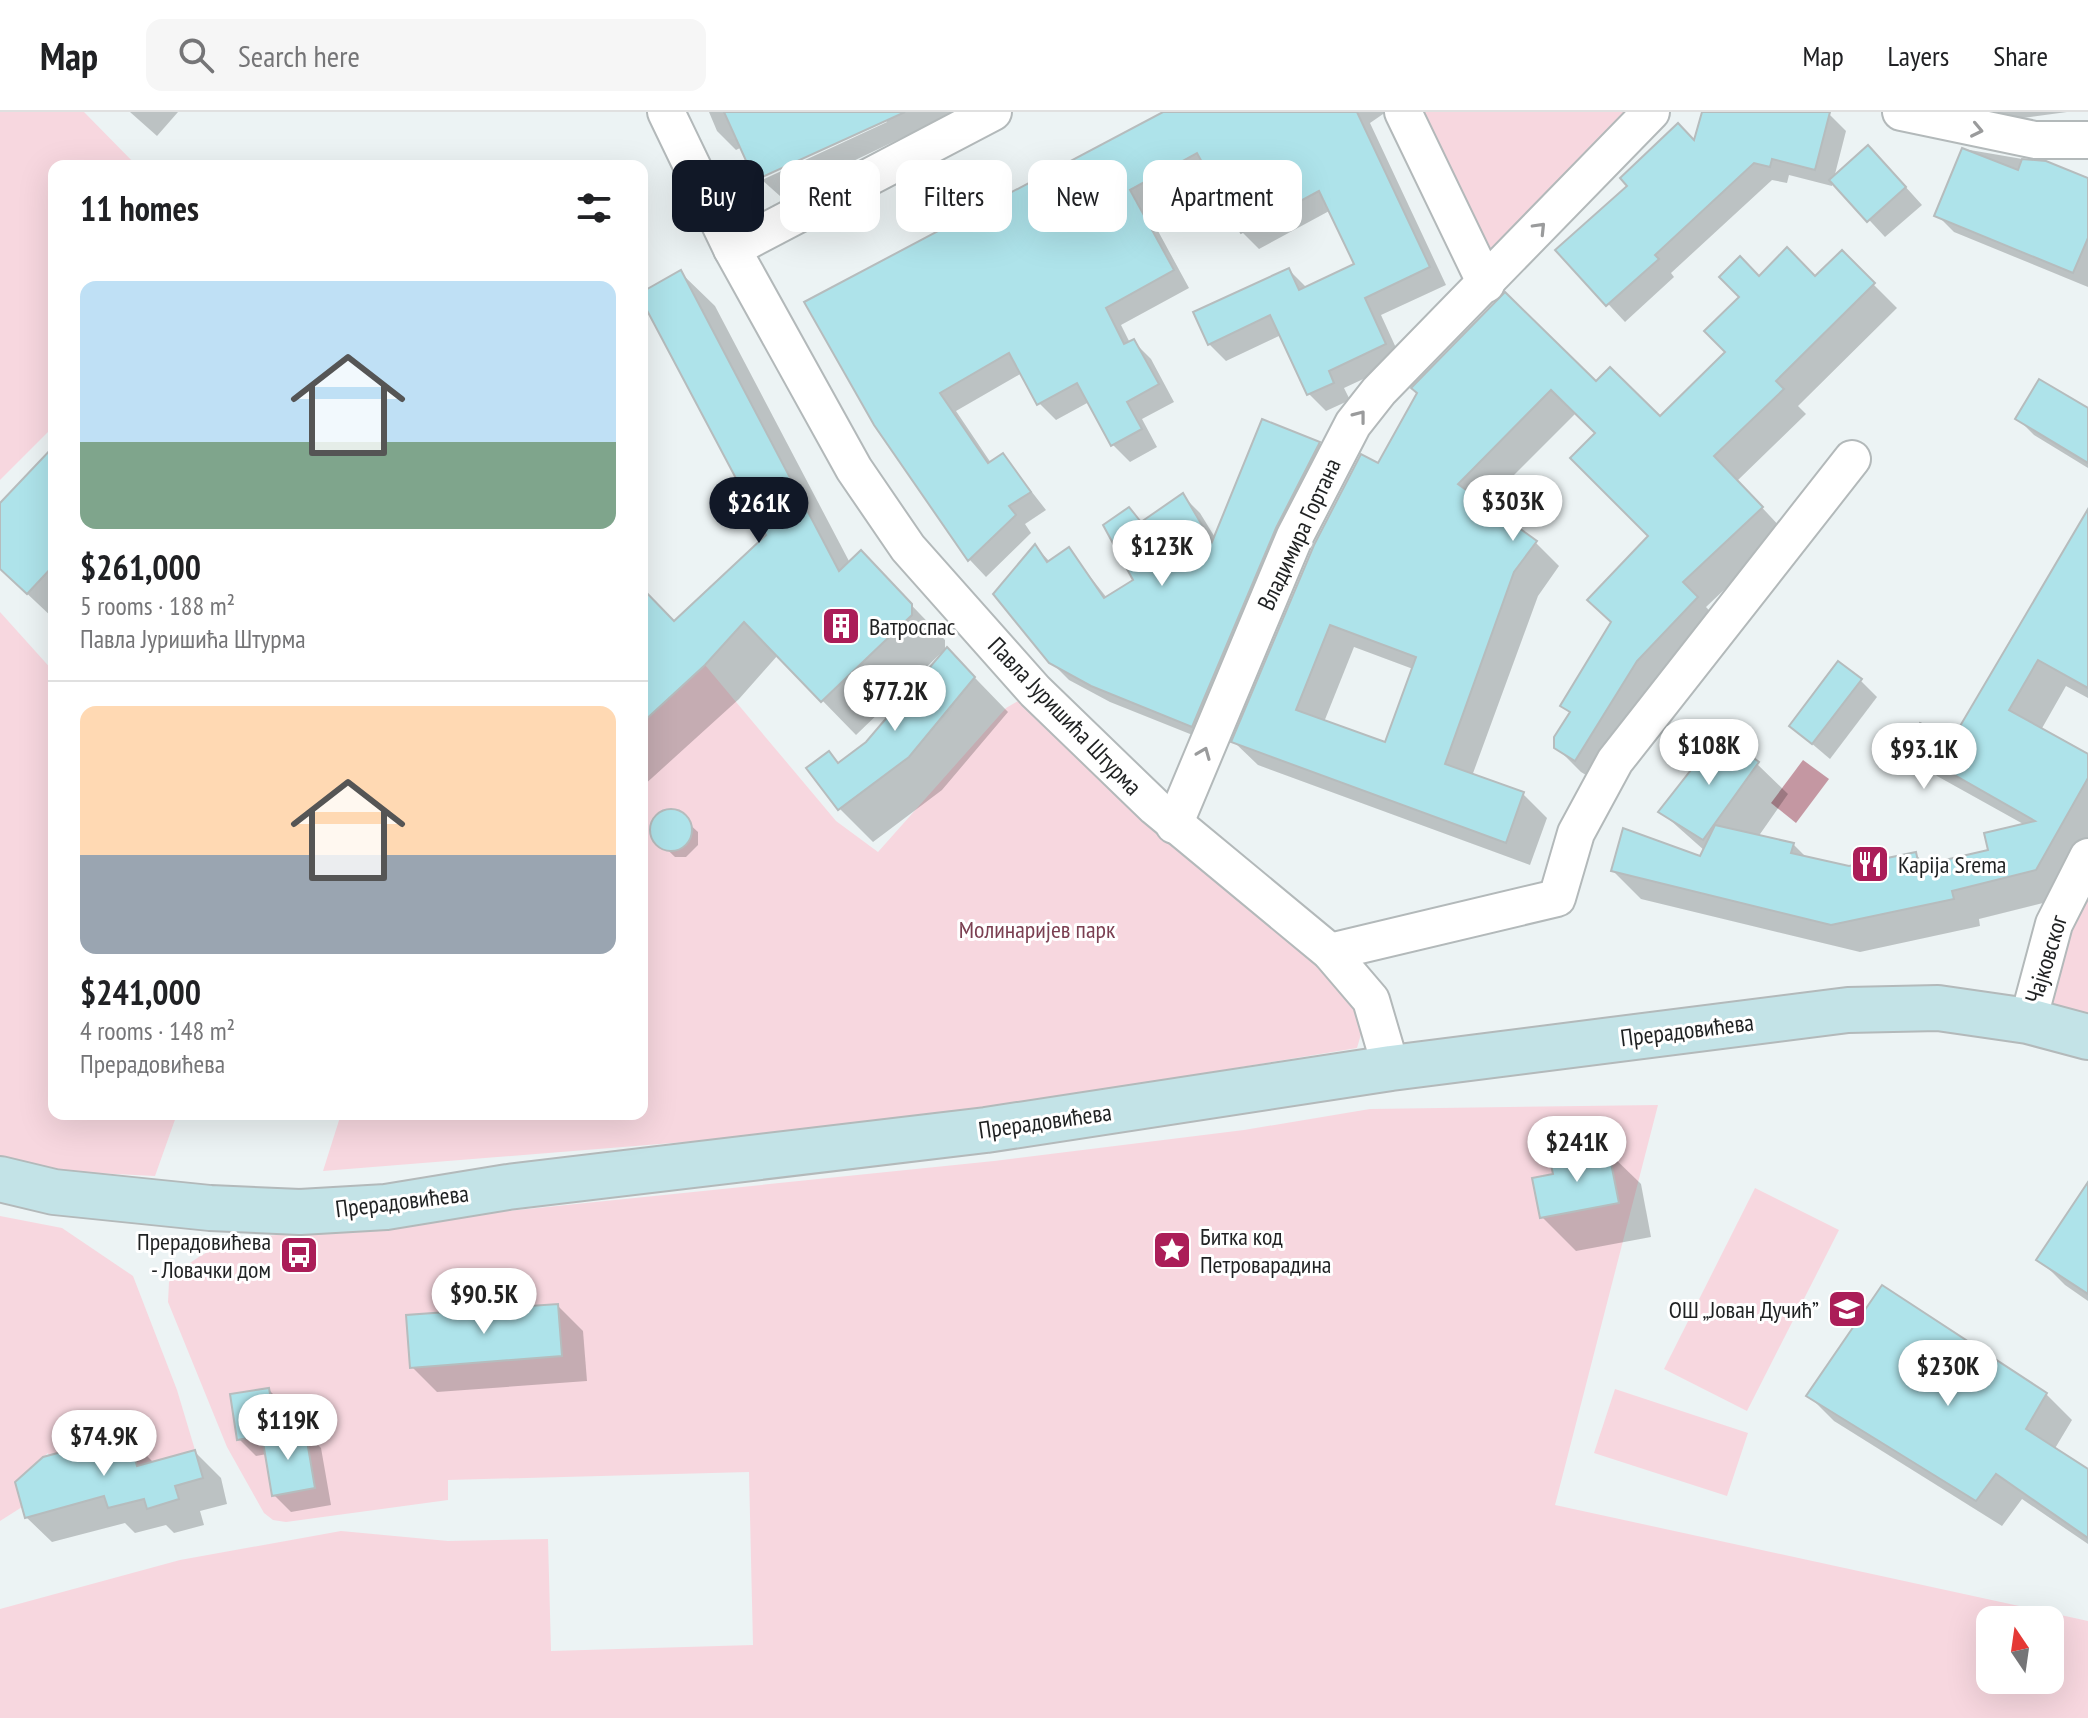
<!DOCTYPE html>
<html lang="en">
<head>
<meta charset="utf-8">
<style>
	:root { --surface:#fff; --page:#f6f6f6; --text:#202124; --muted:#757577; --line:#e0e0e0; --accent:#111827 }
	body { margin:0; font-family:"PT Sans Narrow",sans-serif; background:var(--page); color:var(--text); height:100vh; display:flex; flex-direction:column; font-size:30px; white-space:nowrap }
	* { box-sizing:border-box; margin:0 }
	p { font-size:26px; color:var(--muted) }
	.icon { flex:none; width:44px; height:44px; fill:none; stroke:currentColor; stroke-width:2; stroke-linecap:round; stroke-linejoin:round }
	.map { position:relative; flex:1; overflow:hidden }
	.details { position:absolute; left:48px; top:48px; width:600px; height:960px; display:flex; flex-direction:column; background:var(--surface); border-radius:16px; box-shadow:0 8px 32px #0002 }
	.details>* { flex:none }
	.hud { position:absolute; left:672px; top:48px; width:760px; height:72px; display:flex; gap:16px }
	.needle { width:52px; rotate:347deg }
	.controls { position:absolute; left:1976px; top:1494px; display:grid; gap:16px }
	.controls a { display:grid; place-items:center; width:88px; height:88px; border-radius:16px; background:var(--surface); box-shadow:0 8px 32px #0002; font-size:40px }
	.price { position:absolute; translate:-50% -68px; padding:0 18px; border-radius:28px; background:#fff; color:#222; font-size:26px; line-height:52px; filter:drop-shadow(0 2px 4px #0008) }
	.price::after { content:''; position:absolute; left:50%; top:48px; width:24px; height:18px; margin-left:-12px; background:inherit; clip-path:polygon(0 0,100% 0,50% 100%) }
	.price.current { background:var(--accent); color:#fff }
	ul { padding:0; list-style:none }
	li { display:grid; align-content:center; gap:16px; height:424px; padding:0 32px }
	li+li { border-top:2px solid var(--line) }
	li span { display:grid; place-items:center; height:248px; border-radius:16px; color:#555 }
	li>.icon { margin-inline-start:auto }
	span .icon { width:144px; height:144px; fill:#fffc; stroke-width:1 }
	li b { font-size:34px }
	h2 { display:flex; justify-content:space-between; align-items:center; height:96px; padding:0 32px; font-size:34px }
	.tag { padding:0 28px; border-radius:16px; background:var(--surface); box-shadow:0 8px 32px #0002; font-size:28px; line-height:72px }
	.tag.current { background:var(--accent); color:#fff }
	header { display:flex; align-items:center; gap:48px; box-sizing:border-box; height:112px; padding:0 40px; background:var(--surface); border-bottom:2px solid var(--line) }
	header strong { font-size:38px }
	nav { display:flex; gap:44px; margin-inline-start:auto; font-size:28px }
	.search { width:560px; height:72px; background:var(--page); display:flex; align-items:center; gap:20px; box-sizing:border-box; padding:0 28px; border-radius:16px; color:var(--muted); font-size:30px }
	.map>svg:first-child { display:block }
	.green { fill:#f7d7df; fill-rule:evenodd }
	.water { fill:#c497a2 }
	.shadow { fill:#0003; fill-rule:evenodd }
	.building { fill:#aee3ea; stroke:#b6bcbd; stroke-width:2; fill-rule:evenodd }
	.lines { fill:none; stroke-linecap:round; stroke-linejoin:round }
	.minor-casing { stroke:#b3b9ba; stroke-width:40 }
	.secondary-casing { stroke:#b3b9ba; stroke-width:48 }
	.minor { stroke:#fff; stroke-width:36 }
	.secondary { stroke:#c3e3e7; stroke-width:44 }
	.oneway { stroke:#9a9b9c }
	.labels { text-anchor:middle; dominant-baseline:central; stroke-width:6; stroke-linejoin:round; paint-order:stroke }
	.street-label { font-size:24px; fill:#1f2122; stroke:#fff }
	.poi-label { font-size:24px; fill:#1f2122; stroke:#fff; text-anchor:start }
	.park-label { font-size:24px; fill:#7b3f51; stroke:#fff }
</style>
</head>
<body>
<header>
<strong>Map</strong>
<div class="search"><svg class="icon" aria-label="search" viewBox="0 0 24 24"><circle cx="10" cy="10" r="6"/><path d="M15 15l6 6"/></svg>Search here</div>
<nav><a>Map</a><a>Layers</a><a>Share</a></nav>
</header>
<div class="map">
<svg width="2088" height="1606" viewBox="0 0 2088 1606">
	<rect width="100%" height="100%" fill="#ecf3f4"/>
	<g class="green">
		<path d="M0 0H84L137 54H54V314L0 368Z"/>
		<path d="M1412 0H1651L1486 172Z"/>
		<path d="M0 500 54 560V1002H177L155 1064 55 1059 0 1049Z"/>
		<path d="M705 553 836 709 878 740 1006 596 1035 579 1371 888 1357 936 992 996 747 1025 323 1059 341 1002H642V611Z"/>
		<path d="M2069 779 2088 785V925L2028 909Z"/>
		<path d="M1658 993 1555 1393 2088 1509V1606H0V1497L180 1448 341 1419 448 1429 548 1427 551 1539 753 1533 749 1360 448 1368V1388L286 1410 273 1408 264 1401 227 1335 168 1190 169 1170C189 1148 209 1138 236 1127L994 1049 1244 1018 1370 997ZM1990 1508H2050V1568H1990Z"/>
		<path d="M1755 1076 1839 1118 1747 1299 1664 1257Z"/>
		<path d="M0 1104 62 1116 133 1164 177 1278 195 1338 137 1354 128 1323 57 1370 48 1341 15 1370 22 1395 0 1409Z"/>
		<path d="M1615 1277 1748 1321 1727 1384 1594 1341Z"/>
	</g>
	<path class="water" d="M1803 648 1829 667 1796 711 1771 691Z"/>
	<g class="shadow">
		<path d="M130 0H178L157 24Z"/>
		<path d="M709 0H956L780 84 753 60 742 35 736 38 717 19ZM885 7 887 10 762 68V63Z"/>
		<path d="M1170 0H1386L1370 11 1446 173 1381 203 1402 249 1344 276 1350 288 1326 299 1309 282 1281 223 1226 249 1209 232 1289 158 1306 175 1356 153 1331 98 1259 137 1242 120 1210 60 1145 95 1189 176 1121 213 1130 231 1134 230 1151 247 1174 290 1142 307 1157 335 1130 350 1113 333 1089 290 1056 308 1039 291 1022 261 956 299 991 351 1003 343 1046 398 1025 412 1031 421 986 465 970 448 877 313Z"/>
		<path d="M1704 0 1829 2 1846 19 1834 66 1885 52 1922 93 1885 125 1833 69 1832 74 1789 63 1787 71 1772 68 1671 161 1674 165 1625 210 1558 138 1696 31Z"/>
		<path d="M1949 0H2067L1993 10Z"/>
		<path d="M1964 37 2045 51 2088 68V175L1954 120 1937 103Z"/>
		<path d="M1842 141 1897 196 1798 294 1806 302 1737 369 1785 420 1706 495 1720 510 1599 671 1581 660 1556 635 1571 602 1563 594 1614 511 1651 424 1597 321 1576 301 1484 393 1535 430 1559 454 1538 484 1472 664 1523 682 1547 706 1530 753 1258 653 1234 630 1419 281 1596 272 1660 307 1728 240 1759 166 1815 167ZM1354 535 1413 557 1386 633 1324 610Z"/>
		<path d="M681 161 715 194 850 451 894 475 945 528V541L948 538 1008 600 942 678 873 730 839 696 829 641 840 652 867 631 942 544 940 542 856 623 778 543 739 587 642 675V479L674 511 768 424 642 184Z"/>
		<path d="M2088 298V356L2034 323 2017 306Z"/>
		<path d="M1319 332 1336 349 1210 630 1110 590 1069 568 1051 550 1036 435 1050 450 1069 438 1107 486 1136 468 1129 397 1143 411 1183 384 1200 401 1216 427Z"/>
		<path d="M54 336V507L0 456V394Z"/>
		<path d="M2088 485V586L2066 574 2041 618 2088 644V742L2063 786 1979 807 1980 814 1860 840 1641 787 1613 759 1701 747 1705 739 1661 700 1757 652 1788 682 1758 725 1793 732 1807 746 1849 756 1915 742 1928 754 1990 740 2025 713 1937 664 1910 636 1954 629 2013 523 2017 525Z"/>
		<path d="M1860 568 1877 585 1830 647 1791 614Z"/>
		<path d="M675 699 698 720V733L686 745H675L653 724V711L662 701Z"/>
		<path d="M1607 1039 1641 1072 1651 1125 1576 1139 1542 1105 1555 1063Z"/>
		<path d="M2088 1074V1189L2065 1173 2039 1147Z"/>
		<path d="M558 1194 583 1219 587 1269 437 1280 412 1255Z"/>
		<path d="M269 1278 286 1295 290 1321 304 1319 321 1336 331 1393 291 1400 274 1383 267 1342 256 1344 239 1327Z"/>
		<path d="M2046 1282 2072 1308 2054 1338 2088 1360V1432L2022 1387 2002 1414 1834 1309 1809 1284Z"/>
		<path d="M128 1325 154 1351 195 1340 221 1366 227 1392 200 1399 204 1413 174 1421 166 1413 135 1421 125 1411 52 1430 26 1405Z"/>
	</g>
	<g class="building">
		<path d="M724 0H905L760 66 757 60 752 62Z"/>
		<path d="M1163 0H1357L1430 155 1365 186 1386 232 1329 259 1334 271 1307 283 1270 203 1208 233 1193 200 1289 156 1299 178 1354 152 1319 79 1241 121 1197 41 1130 78 1174 158 1106 196 1124 232 1134 227 1159 272 1127 290 1142 317 1111 334 1077 271 1037 293 1009 241 940 281 988 351 1003 341 1031 380 1009 394 1016 403 968 449 874 313 804 190Z"/>
		<path d="M1702 0H1830L1815 58 1772 47 1770 55 1754 51 1655 143 1659 147 1606 194 1555 138 1627 74 1620 66 1678 11 1694 28Z"/>
		<path d="M1868 33 1906 75 1867 110 1829 68Z"/>
		<path d="M1962 36 2018 58 2022 47 2046 49 2088 66V126L2073 161 1934 104Z"/>
		<path d="M1787 135 1815 164 1842 138 1875 171 1776 269 1784 277 1714 344 1763 395 1683 470 1698 485 1637 549 1575 649 1554 636V625L1570 600 1560 594 1611 510 1587 488 1648 424 1570 346 1595 321 1551 278 1458 372 1537 429 1514 460 1445 652 1524 680 1506 731 1231 630 1314 433 1361 342 1378 351 1417 281 1411 276 1505 180 1596 269 1610 255 1660 304 1725 240 1704 219 1739 185 1719 165 1740 144 1759 164ZM1330 513 1416 545 1385 630 1296 598Z"/>
		<path d="M681 158 839 459 861 438 912 492V503L821 590 744 510 705 553 642 611V476L674 509 766 423 642 189V180Z"/>
		<path d="M2039 267 2088 296V351L2015 307Z"/>
		<path d="M1262 307 1320 330 1276 416 1192 615 1091 574 1049 551 993 482 1035 432 1047 450 1069 435 1104 486 1133 468 1103 413 1129 395 1141 410 1183 381 1212 430Z"/>
		<path d="M54 334V453L27 482 0 457V391Z"/>
		<path d="M2088 397V576L2038 548 2009 598 2088 642V666L2036 758 1952 779 1954 787 1831 813 1611 759 1623 716 1700 744 1715 713 1794 731 1791 741 1849 754 1916 740 1919 754 1988 738 1984 721 2035 709 1907 636 1920 611 1953 626Z"/>
		<path d="M947 535 975 565 909 645 838 698 806 656 829 639 838 651 866 630Z"/>
		<path d="M1838 549 1862 567 1812 632 1789 614Z"/>
		<path d="M1720 621 1759 650 1703 728 1658 700Z"/>
		<circle cx="671" cy="718" r="21"/>
		<path d="M1608 1036 1619 1091 1540 1106 1532 1066 1553 1062 1550 1048Z"/>
		<path d="M2088 1070V1182L2036 1148Z"/>
		<path d="M1882 1173 2047 1281 2026 1317 2088 1357V1426L1996 1362 1976 1389 1806 1284Z"/>
		<path d="M558 1192 562 1244 410 1256 406 1203Z"/>
		<path d="M269 1276 277 1321 237 1328 230 1282Z"/>
		<path d="M305 1317 315 1376 272 1384 262 1324Z"/>
		<path d="M128 1322 137 1354 195 1338 203 1366 175 1374 179 1387 147 1397 144 1387 108 1396 104 1384 25 1406 15 1370 43 1345Z"/>
	</g>
	<g class="lines">
		<defs>
			<g id="minor">
				<path d="M666 0 732 137 854 357 908 436 1035 579 1155 695 1330 840 1371 888 1391 956"/>
				<path d="M1403 0 1486 172"/>
				<path d="M1901 0 2035 28H2088"/>
				<path d="M732 137 993 0"/>
				<path d="M1174 713 1295 424 1353 312 1379 279 1651 0"/>
				<path d="M1330 840 1557 786 1576 721 1615 649 1852 347"/>
				<path d="M2028 909 2054 812 2088 745"/>
			</g>
			<path id="secondary" d="M0 1067 54 1080 210 1096 300 1100 386 1095 508 1075 986 1018 1391 956 1848 898 1938 896 2028 909 2088 925"/>
		</defs>
		<use href="#minor" class="minor-casing"/>
		<use href="#secondary" class="secondary-casing"/>
		<use href="#minor" class="minor"/>
		<use href="#secondary" class="secondary"/>
	</g>
	<defs><path id="oneway-chevron" d="M-2-3.5L2.5 0L-2 3.5" fill="none" stroke-width="1.6" stroke-linecap="round" stroke-linejoin="round" transform="scale(2)"/></defs>
	<g class="oneway">
		<use href="#oneway-chevron" transform="translate(1977 18) rotate(12)"/>
		<use href="#oneway-chevron" transform="translate(1540 116) rotate(-46)"/>
		<use href="#oneway-chevron" transform="translate(1360 304) rotate(-52)"/>
		<use href="#oneway-chevron" transform="translate(1204 641) rotate(-68)"/>
	</g>
	<defs>
		<symbol id="building-square" viewBox="-11 -11 22 22"><rect x="-9" y="-9" width="18" height="18" rx="4" fill="#ab1d58" stroke="#fff"/><path d="M-4-6H4V6H1V3H-1V6H-4ZM-2.5-4.3h1.7v1.8h-1.7ZM.8-4.3h1.7v1.8H.8ZM-2.5-1h1.7V.8h-1.7ZM.8-1h1.7V.8H.8Z" fill="#fff"/></symbol>
		<symbol id="restaurant-square" viewBox="-11 -11 22 22"><rect x="-9" y="-9" width="18" height="18" rx="4" fill="#ab1d58" stroke="#fff"/><path d="M-5-6h1v4h1v-4h1v4h1v-4h1v5L-1.5 .5V6h-2V.5L-5-1ZM5-6V6H3V1.5H1.5Q1.5-4 5-6Z" fill="#fff"/></symbol>
		<symbol id="sight-square" viewBox="-11 -11 22 22"><rect x="-9" y="-9" width="18" height="18" rx="4" fill="#ab1d58" stroke="#fff"/><path d="M0-6L1.8-2.2L6-1.7L2.9 1.2L3.7 5.4L0 3.3L-3.7 5.4L-2.9 1.2L-6-1.7L-1.8-2.2Z" fill="#fff"/></symbol>
		<symbol id="bus-square" viewBox="-11 -11 22 22"><rect x="-9" y="-9" width="18" height="18" rx="4" fill="#ab1d58" stroke="#fff"/><path d="M-5-6H5V4H4V6H2V4H-2V6H-4V4H-5ZM-3.5-4V0h7V-4ZM-3.5 1.2v1.5H-2V1.2ZM2 1.2v1.5H3.5V1.2Z" fill="#fff"/></symbol>
		<symbol id="school-square" viewBox="-11 -11 22 22"><rect x="-9" y="-9" width="18" height="18" rx="4" fill="#ab1d58" stroke="#fff"/><path d="M0-5L7-2L0 1L-7-2ZM-4 1L0 2.5L4 1V4Q0 6-4 4Z" fill="#fff"/></symbol>
	</defs>
	<g fill-rule="evenodd">
		<use href="#building-square" x="819" y="492" width="44" height="44"/>
		<use href="#restaurant-square" x="1848" y="730" width="44" height="44"/>
		<use href="#sight-square" x="1150" y="1116" width="44" height="44"/>
		<use href="#bus-square" x="277" y="1121" width="44" height="44"/>
		<use href="#school-square" x="1825" y="1175" width="44" height="44"/>
	</g>
	<g class="labels">
		<g class="street-label">
			<text transform="translate(1299 422) rotate(-65)">Владимира Гортана</text>
			<text transform="translate(1065 604) rotate(46)">Павла Јуришића Штурма</text>
			<text transform="translate(2046 847) rotate(-73)">Чајковског</text>
			<text transform="translate(1687 918) rotate(-7)">Прерадовићева</text>
			<text transform="translate(1045 1009) rotate(-8)">Прерадовићева</text>
			<text transform="translate(402 1089) rotate(-7)">Прерадовићева</text>
		</g>
		<g class="poi-label">
			<text x="869" y="514">Ватроспас</text>
			<text x="1898" y="752">Kapija Srema</text>
			<text x="1200" y="1124">Битка код<tspan x="1200" dy="28">Петроварадина</tspan></text>
			<text x="271" y="1129" text-anchor="end">Прерадовићева<tspan x="271" dy="28">- Ловачки дом</tspan></text>
			<text x="1819" y="1197" text-anchor="end">ОШ „Јован Дучић”</text>
		</g>
		<g class="park-label">
			<text x="1037" y="817">Молинаријев парк</text>
		</g>
	</g>
</svg>
<div class="controls">
<a><svg class="needle" viewBox="-14 -14 28 28"><path d="M0-13l5 13h-10z" fill="#e53935"/><path d="M0 13l5-13h-10z" fill="#757577"/></svg></a>
</div>
<b class="price" style="left:1513px;top:431px">$303K</b>
<b class="price current" style="left:759px;top:433px">$261K</b>
<b class="price" style="left:1162px;top:476px">$123K</b>
<b class="price" style="left:895px;top:621px">$77.2K</b>
<b class="price" style="left:1709px;top:675px">$108K</b>
<b class="price" style="left:1924px;top:679px">$93.1K</b>
<b class="price" style="left:1577px;top:1072px">$241K</b>
<b class="price" style="left:484px;top:1224px">$90.5K</b>
<b class="price" style="left:1948px;top:1296px">$230K</b>
<b class="price" style="left:288px;top:1350px">$119K</b>
<b class="price" style="left:104px;top:1366px">$74.9K</b>
<div class="hud">
<a class="tag current">Buy</a>
<a class="tag">Rent</a>
<a class="tag">Filters</a>
<a class="tag">New</a>
<a class="tag">Apartment</a>
</div>
<section class="details">
<h2>11 homes<svg class="icon" aria-label="filters" viewBox="0 0 24 24"><path d="M4 7h16M4 17h16"/><circle cx="9" cy="7" r="2"/><circle cx="15" cy="17" r="2"/></svg></h2>
<ul>
<li><span style="background:linear-gradient(#bfe0f5 65%,#7fa58c 0)"><svg class="icon" aria-label="home" viewBox="0 0 24 24"><path d="M3 11l9-7 9 7M6 9v11h12V9"/></svg></span><div><b>$261,000</b><p>5 rooms · 188 m²</p><p>Павла Јуришића Штурма</p></div></li>
<li><span style="background:linear-gradient(#ffd9b3 60%,#9aa5b1 0)"><svg class="icon" aria-label="home" viewBox="0 0 24 24"><path d="M3 11l9-7 9 7M6 9v11h12V9"/></svg></span><div><b>$241,000</b><p>4 rooms · 148 m²</p><p>Прерадовићева</p></div></li>
</ul>
</section>
</div>
</body>
</html>
